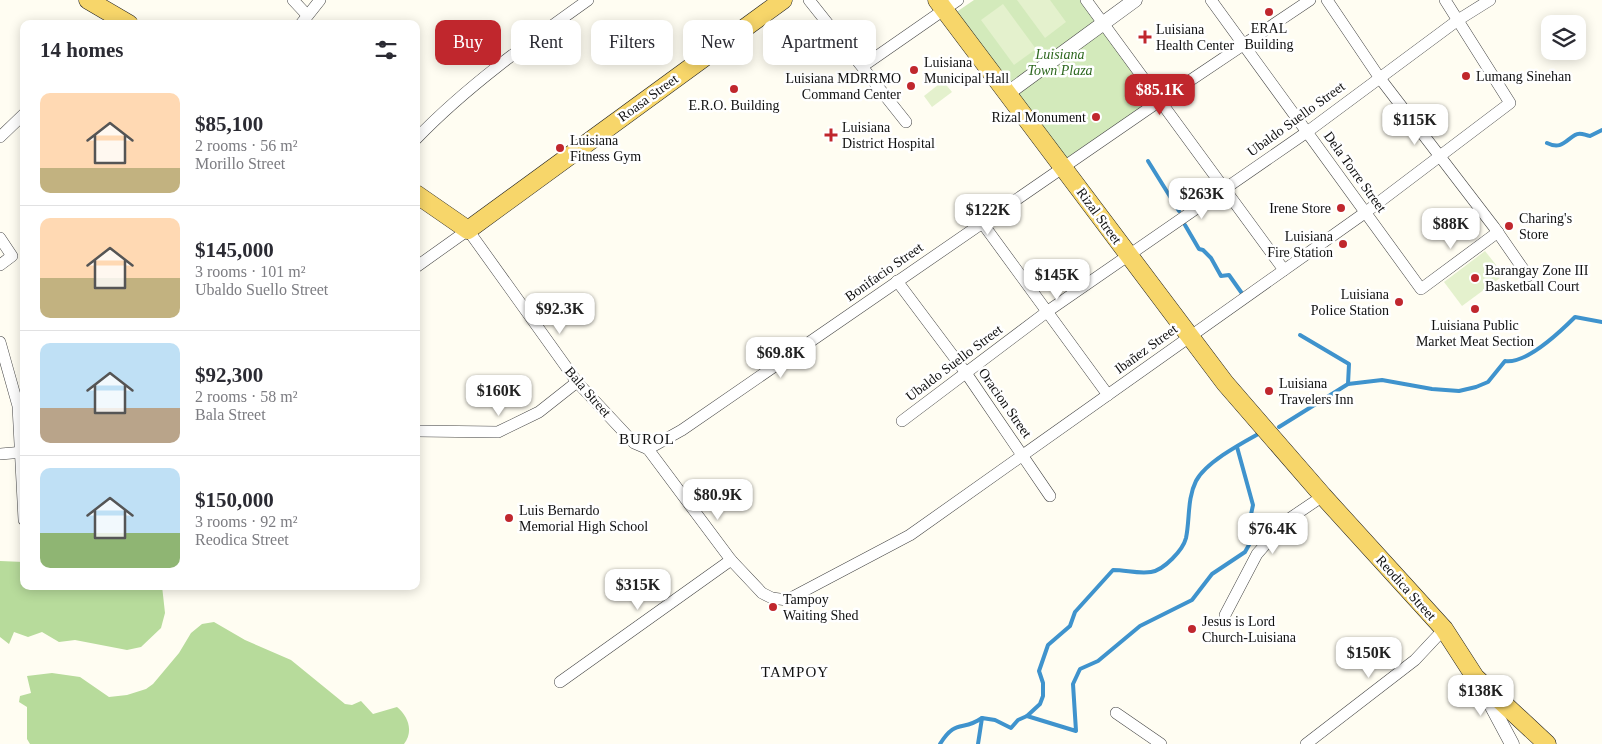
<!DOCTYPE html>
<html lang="en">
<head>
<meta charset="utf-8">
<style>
	:root { --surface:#fff; --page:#f2f2f3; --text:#2b2b33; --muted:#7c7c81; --line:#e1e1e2; --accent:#c0272d }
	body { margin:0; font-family:Georgia,serif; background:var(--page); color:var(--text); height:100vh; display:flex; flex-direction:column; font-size:19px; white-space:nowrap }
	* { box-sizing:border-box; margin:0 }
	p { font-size:16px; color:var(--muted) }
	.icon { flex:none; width:28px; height:28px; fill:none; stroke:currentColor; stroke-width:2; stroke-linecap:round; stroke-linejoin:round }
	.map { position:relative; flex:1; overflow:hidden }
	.panel { position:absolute; left:20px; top:20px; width:400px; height:570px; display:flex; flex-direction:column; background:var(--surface); border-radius:10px; box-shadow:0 2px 12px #0003 }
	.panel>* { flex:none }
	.banner { position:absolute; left:435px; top:20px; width:475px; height:45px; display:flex; gap:10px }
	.buttons { position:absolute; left:1541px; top:15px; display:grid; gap:10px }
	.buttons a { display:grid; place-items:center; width:45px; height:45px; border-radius:10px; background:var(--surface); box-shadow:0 2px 12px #0003; font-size:25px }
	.price { position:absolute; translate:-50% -42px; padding:0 11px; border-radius:10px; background:#fff; color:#222; font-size:16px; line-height:32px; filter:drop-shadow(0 1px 2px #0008) }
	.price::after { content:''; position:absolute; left:50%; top:30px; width:15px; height:11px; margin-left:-8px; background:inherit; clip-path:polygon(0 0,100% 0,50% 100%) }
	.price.selected { background:var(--accent); color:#fff }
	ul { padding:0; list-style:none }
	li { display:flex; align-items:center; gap:15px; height:125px; padding:0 20px }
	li+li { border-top:1px solid var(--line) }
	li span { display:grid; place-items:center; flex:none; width:140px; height:100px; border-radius:10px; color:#555 }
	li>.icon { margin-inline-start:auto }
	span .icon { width:60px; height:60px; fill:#fffc; stroke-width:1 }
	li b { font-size:21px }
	h2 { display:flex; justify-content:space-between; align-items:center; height:60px; padding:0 20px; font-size:21px }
	.tag { padding:0 18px; border-radius:10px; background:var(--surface); box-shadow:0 2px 12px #0003; font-size:18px; line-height:45px }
	.tag.selected { background:var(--accent); color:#fff }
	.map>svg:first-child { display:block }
	.green { fill:#d3eabb }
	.forest { fill:#b7db9b }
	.pitch { fill:#e4f1cd }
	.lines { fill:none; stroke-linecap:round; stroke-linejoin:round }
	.stream { stroke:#3f93cd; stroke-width:4 }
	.minor-casing { stroke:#434343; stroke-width:12 }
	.tertiary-casing { stroke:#434343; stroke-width:15 }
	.primary-casing { stroke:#212121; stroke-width:19 }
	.minor { stroke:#fff; stroke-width:11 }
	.tertiary { stroke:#fff; stroke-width:14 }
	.primary { stroke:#f7d66a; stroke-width:18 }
	.poi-dot { fill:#c0272d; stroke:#fff; stroke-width:2 }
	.labels { text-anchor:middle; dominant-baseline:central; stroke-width:5; stroke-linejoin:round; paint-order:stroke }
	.poi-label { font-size:14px; fill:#101010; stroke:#fff; text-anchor:start }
	.park-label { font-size:14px; font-style:italic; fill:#2e681f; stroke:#fff }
	.street-label { font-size:14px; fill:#101010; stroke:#fff }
	.neighbourhood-label { font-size:15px; letter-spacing:1px; fill:#101010; stroke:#fff }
</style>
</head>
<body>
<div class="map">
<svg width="1602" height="744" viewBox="0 0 1602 744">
	<rect width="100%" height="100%" fill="#fffdf2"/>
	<path class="green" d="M974 0H1080L1155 98 1065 159 955 13Z"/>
	<g class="forest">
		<path d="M0 561 24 562V586H162L165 613 161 628 141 647 127 650 75 640 59 642 42 632 28 637 14 632 9 644 0 637Z"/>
		<path d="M214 622 245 640 291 660 345 704 352 705 361 701 373 714 397 707C408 716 414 731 404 744H30L27 739V707L19 702 20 696 31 693 27 676 52 673 80 677 109 697 127 695 146 689 153 684 179 653 191 633 202 624Z"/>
	</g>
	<g class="pitch">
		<path d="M1017 0H1050L1066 22 1045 38Z"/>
		<path d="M1003 4 1036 49 1014 65 981 20Z"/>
		<path d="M943 81 952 92 932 107 924 96Z"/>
		<path d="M1485 251 1504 275 1462 306 1444 282Z"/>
	</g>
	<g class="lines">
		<g class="stream">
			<path d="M1547 143C1561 150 1565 141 1575 135 1581 131 1585 136 1590 136L1602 130"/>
			<path d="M1148 161 1179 211"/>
			<path d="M1185 225 1199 249 1203 250 1211 258 1221 276 1229 275 1241 292"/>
			<path d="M1300 335 1349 364 1348 384"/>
			<path d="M1279 427 1348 384 1382 380 1432 389 1459 391 1476 387 1488 382 1505 361C1526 364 1560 332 1575 317L1602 322"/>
			<path d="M1027 716 1040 704 1043 696V683L1039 671 1048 645 1070 626 1075 612 1113 570C1126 570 1138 574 1151 572 1164 570 1183 550 1186 538 1190 519 1187 499 1196 481 1206 462 1242 443 1260 433"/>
			<path d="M940 744C956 718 962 732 982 718"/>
			<path d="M978 744 982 718 995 720 1011 728 1018 720 1027 716 1076 731 1073 684 1080 669 1098 661 1140 626 1192 600 1212 574 1245 552 1250 543 1249 524 1253 505 1237 447"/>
		</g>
		<defs>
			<g id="minor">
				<path d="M293 0 307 15"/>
				<path d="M809 0 906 122"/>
				<path d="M1086 0 1284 270"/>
				<path d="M1211 0 1421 289 1498 232"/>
				<path d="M1327 0 1379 77 1494 227 1528 276"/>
				<path d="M301 24 320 0"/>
				<path d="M863 66 958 0"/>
				<path d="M0 137 24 114"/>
				<path d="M416 139C467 86 529 42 588 0"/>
				<path d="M983 224 1108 395"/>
				<path d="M0 238 12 256 0 265"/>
				<path d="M416 267 468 230 577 382 634 443 648 449 731 560 762 593 772 598 787 600 910 535 1366 212 1510 103 1445 0"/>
				<path d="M897 281 966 373 1050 496"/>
				<path d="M0 342 18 406 24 520"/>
				<path d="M902 421 1048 311 1307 132 1458 20 1490 0"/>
				<path d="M416 431 498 432 539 412 577 382"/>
				<path d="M648 449 682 430 1161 100 1310 0"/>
				<path d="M0 454 24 452"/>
				<path d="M1225 615 1257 554 1286 521 1323 496"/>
				<path d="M560 682 731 560"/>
				<path d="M1116 713 1161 744"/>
				<path d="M1306 744 1415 660 1444 629"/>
			</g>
			<g id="tertiary">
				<path d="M1008 93 1135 0"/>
				<path d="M1481 686 1512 744"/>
			</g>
			<g id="primary">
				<path d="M88 0 129 24"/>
				<path d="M937 0 1225 383 1323 496 1444 629 1475 677 1547 744"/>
				<path d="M416 194 468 230 783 0"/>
			</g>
		</defs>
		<use href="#minor" class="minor-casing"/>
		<use href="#tertiary" class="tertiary-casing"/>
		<use href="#primary" class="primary-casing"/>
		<use href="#minor" class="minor"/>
		<use href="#tertiary" class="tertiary"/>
		<use href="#primary" class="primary"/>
	</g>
	<g class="poi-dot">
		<circle cx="1269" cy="12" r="5"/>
		<path d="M1142.5 29.5h5v5h5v5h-5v5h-5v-5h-5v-5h5z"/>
		<circle cx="914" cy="70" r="5"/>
		<circle cx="1466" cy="76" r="5"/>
		<circle cx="911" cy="86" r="5"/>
		<circle cx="734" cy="89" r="5"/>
		<circle cx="1096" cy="117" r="5"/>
		<path d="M828.5 127.5h5v5h5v5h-5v5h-5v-5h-5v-5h5z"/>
		<circle cx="560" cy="148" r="5"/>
		<circle cx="1341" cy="208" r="5"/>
		<circle cx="1509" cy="226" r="5"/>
		<circle cx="1343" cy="244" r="5"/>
		<circle cx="1475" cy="278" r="5"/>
		<circle cx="1399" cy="302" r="5"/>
		<circle cx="1475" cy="309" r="5"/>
		<circle cx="1269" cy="391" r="5"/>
		<circle cx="509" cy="518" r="5"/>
		<circle cx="773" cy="607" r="5"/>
		<circle cx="1192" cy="629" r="5"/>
	</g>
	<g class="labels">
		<g class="poi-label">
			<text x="1269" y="28" text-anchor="middle">ERAL<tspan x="1269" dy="16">Building</tspan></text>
			<text x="1156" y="29">Luisiana<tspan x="1156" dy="16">Health Center</tspan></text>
			<text x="924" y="62">Luisiana<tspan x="924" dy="16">Municipal Hall</tspan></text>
			<text x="1476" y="76">Lumang Sinehan</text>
			<text x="901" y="78" text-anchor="end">Luisiana MDRRMO<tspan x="901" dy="16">Command Center</tspan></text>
			<text x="734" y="105" text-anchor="middle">E.R.O. Building</text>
			<text x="1086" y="117" text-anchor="end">Rizal Monument</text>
			<text x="842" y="127">Luisiana<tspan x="842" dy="16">District Hospital</tspan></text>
			<text x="570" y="140">Luisiana<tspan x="570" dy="16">Fitness Gym</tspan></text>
			<text x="1331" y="208" text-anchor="end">Irene Store</text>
			<text x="1519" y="218">Charing's<tspan x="1519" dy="16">Store</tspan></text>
			<text x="1333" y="236" text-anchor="end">Luisiana<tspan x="1333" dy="16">Fire Station</tspan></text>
			<text x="1485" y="270">Barangay Zone III<tspan x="1485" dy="16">Basketball Court</tspan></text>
			<text x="1389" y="294" text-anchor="end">Luisiana<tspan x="1389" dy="16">Police Station</tspan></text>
			<text x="1475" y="325" text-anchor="middle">Luisiana Public<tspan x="1475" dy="16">Market Meat Section</tspan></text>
			<text x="1279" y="383">Luisiana<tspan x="1279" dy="16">Travelers Inn</tspan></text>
			<text x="519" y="510">Luis Bernardo<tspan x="519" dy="16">Memorial High School</tspan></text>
			<text x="783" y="599">Tampoy<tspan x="783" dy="16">Waiting Shed</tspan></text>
			<text x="1202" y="621">Jesus is Lord<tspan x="1202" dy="16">Church-Luisiana</tspan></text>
		</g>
		<g class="park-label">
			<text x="1060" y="54">Luisiana<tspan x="1060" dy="16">Town Plaza</tspan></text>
		</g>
		<g class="street-label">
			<text transform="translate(648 98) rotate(-36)">Roasa Street</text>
			<text transform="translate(1296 119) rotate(-36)">Ubaldo Suello Street</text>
			<text transform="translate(1355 172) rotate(54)">Dela Torre Street</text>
			<text transform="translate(1099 216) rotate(54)">Rizal Street</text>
			<text transform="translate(884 272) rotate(-35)">Bonifacio Street</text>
			<text transform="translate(1146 349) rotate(-36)">Ibañez Street</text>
			<text transform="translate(954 363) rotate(-37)">Ubaldo Suello Street</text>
			<text transform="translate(588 392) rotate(49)">Bala Street</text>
			<text transform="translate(1005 403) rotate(55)">Oracion Street</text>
			<text transform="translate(1406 588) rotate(48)">Reodica Street</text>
		</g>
		<g class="neighbourhood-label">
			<text x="647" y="439">BUROL</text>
			<text x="795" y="672">TAMPOY</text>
		</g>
	</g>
</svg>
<div class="buttons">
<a><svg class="icon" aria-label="layers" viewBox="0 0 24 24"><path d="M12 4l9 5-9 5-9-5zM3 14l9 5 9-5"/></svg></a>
</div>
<b class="price selected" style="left:1160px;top:116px">$85.1K</b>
<b class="price" style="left:1415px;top:146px">$115K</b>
<b class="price" style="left:1202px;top:220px">$263K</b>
<b class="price" style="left:988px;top:236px">$122K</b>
<b class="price" style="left:1451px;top:250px">$88K</b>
<b class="price" style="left:1057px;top:301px">$145K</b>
<b class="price" style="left:560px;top:335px">$92.3K</b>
<b class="price" style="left:781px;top:379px">$69.8K</b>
<b class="price" style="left:499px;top:417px">$160K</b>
<b class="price" style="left:718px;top:521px">$80.9K</b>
<b class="price" style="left:1273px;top:555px">$76.4K</b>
<b class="price" style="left:638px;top:611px">$315K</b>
<b class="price" style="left:1369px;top:679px">$150K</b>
<b class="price" style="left:1481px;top:717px">$138K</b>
<div class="banner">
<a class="tag selected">Buy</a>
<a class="tag">Rent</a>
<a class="tag">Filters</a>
<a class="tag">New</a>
<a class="tag">Apartment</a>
</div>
<section class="panel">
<h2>14 homes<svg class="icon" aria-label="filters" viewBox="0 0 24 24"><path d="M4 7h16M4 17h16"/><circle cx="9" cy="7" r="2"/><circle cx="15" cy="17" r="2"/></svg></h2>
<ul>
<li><span style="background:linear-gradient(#ffd9b3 75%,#c2b280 0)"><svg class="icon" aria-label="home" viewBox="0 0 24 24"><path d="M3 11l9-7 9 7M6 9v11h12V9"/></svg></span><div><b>$85,100</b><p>2 rooms · 56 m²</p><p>Morillo Street</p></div></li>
<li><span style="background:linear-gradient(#ffd9b3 60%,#c2b280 0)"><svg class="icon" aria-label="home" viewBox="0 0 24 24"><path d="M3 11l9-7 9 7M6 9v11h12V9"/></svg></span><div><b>$145,000</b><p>3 rooms · 101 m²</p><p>Ubaldo Suello Street</p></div></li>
<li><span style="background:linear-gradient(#bfe0f5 65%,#b9a48a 0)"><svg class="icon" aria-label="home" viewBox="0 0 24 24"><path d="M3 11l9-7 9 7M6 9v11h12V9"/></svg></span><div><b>$92,300</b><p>2 rooms · 58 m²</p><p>Bala Street</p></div></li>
<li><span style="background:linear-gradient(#bfe0f5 65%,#8fb573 0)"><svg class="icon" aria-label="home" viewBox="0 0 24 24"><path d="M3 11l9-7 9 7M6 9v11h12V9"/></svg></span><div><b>$150,000</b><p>3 rooms · 92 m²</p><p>Reodica Street</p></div></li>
</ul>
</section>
</div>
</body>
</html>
